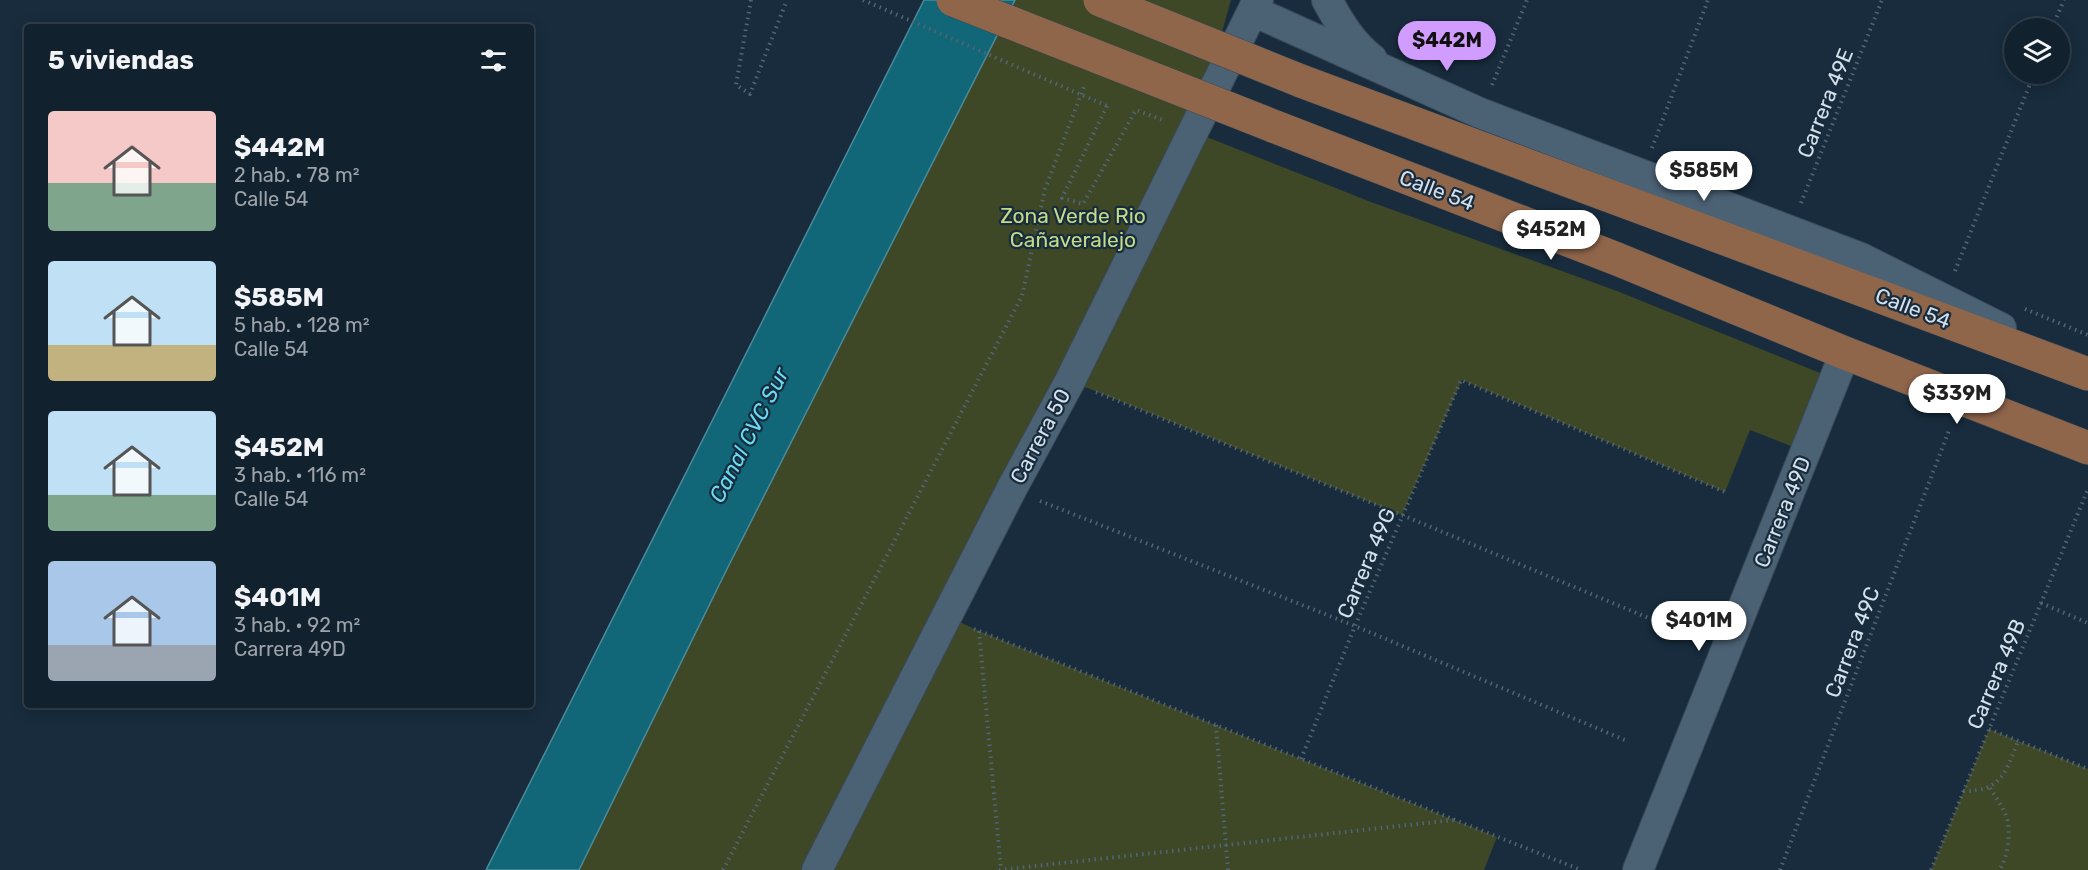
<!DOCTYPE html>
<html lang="es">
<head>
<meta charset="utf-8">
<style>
	:root { --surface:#12212e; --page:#1b2936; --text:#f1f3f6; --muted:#9ca3aa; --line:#313e4a; --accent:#d09dff }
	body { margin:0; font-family:Rubik,sans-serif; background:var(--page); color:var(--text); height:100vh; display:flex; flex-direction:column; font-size:22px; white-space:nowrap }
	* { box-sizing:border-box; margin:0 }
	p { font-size:20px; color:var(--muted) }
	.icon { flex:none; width:33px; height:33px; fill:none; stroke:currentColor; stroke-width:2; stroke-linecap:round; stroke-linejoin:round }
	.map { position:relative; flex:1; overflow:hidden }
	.drawer { position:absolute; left:24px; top:24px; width:510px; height:684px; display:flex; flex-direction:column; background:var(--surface); border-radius:6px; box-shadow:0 3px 15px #0003,0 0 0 2px var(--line) }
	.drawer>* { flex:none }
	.controls { position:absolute; left:2004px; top:18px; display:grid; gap:12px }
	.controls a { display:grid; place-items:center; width:66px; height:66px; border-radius:50%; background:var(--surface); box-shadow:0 3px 15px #0003,0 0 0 2px var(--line); font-size:30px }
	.price { position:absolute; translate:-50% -51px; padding:0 14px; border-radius:21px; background:#fff; color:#222; font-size:20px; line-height:39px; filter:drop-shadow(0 2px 3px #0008) }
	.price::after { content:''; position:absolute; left:50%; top:36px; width:18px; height:14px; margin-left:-9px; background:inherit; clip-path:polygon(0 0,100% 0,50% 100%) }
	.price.current { background:var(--accent); color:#111 }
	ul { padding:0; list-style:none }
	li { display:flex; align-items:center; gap:18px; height:150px; padding:0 24px }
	li span { display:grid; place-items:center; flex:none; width:168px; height:120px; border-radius:6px; color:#555 }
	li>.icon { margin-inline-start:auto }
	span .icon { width:72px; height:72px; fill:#fffc; stroke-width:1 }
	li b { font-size:26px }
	h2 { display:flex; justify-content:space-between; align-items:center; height:72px; padding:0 24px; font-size:26px }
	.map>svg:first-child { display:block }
	.green { fill:#3e4726 }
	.water { fill:#167; stroke:#4c8b9a; stroke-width:1.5 }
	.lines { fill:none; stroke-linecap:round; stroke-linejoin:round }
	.minor-casing { stroke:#394957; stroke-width:32 }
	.major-casing { stroke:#394957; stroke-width:34 }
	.path { stroke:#536574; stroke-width:4; stroke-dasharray:1.5 4.5; stroke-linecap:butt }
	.minor { stroke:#4b6174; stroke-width:30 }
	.major { stroke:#90664b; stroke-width:33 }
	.major-bridge-casing { stroke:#394957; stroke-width:34; stroke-linecap:butt }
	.path-bridge { stroke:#536574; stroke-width:4; stroke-dasharray:1.5 4.5; stroke-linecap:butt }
	.major-bridge { stroke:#90664b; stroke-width:33 }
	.labels { text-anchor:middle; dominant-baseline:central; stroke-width:4.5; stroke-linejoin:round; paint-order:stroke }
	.street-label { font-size:21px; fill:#d4e1ec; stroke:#182c3d }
	.park-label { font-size:21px; fill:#c3db89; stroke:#182c3d }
	.water-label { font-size:22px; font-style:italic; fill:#6adbf5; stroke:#182c3d }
</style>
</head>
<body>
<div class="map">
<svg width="2088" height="870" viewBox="0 0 2088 870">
	<rect width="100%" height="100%" fill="#182c3d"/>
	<g class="green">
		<path d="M1015 0H1231L1194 132 1371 202 1617 291 1835 379 1806 452 1750 430 1725 492 1462 380 1402 515 1070 381 947 616 979 631 1497 837 1484 870H579L727 569Z"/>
		<path d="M1989 729 2088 769V870H1931Z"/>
	</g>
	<path class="water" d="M924 0H1015L727 569 579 870H486Z"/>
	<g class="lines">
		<defs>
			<g id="minor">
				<path d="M1327 0C1339 22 1352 44 1372 59"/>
				<path d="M1253 11 1480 113 1861 258 2001 328"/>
				<path d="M817 870 1011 490 1070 381 1258 0"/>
				<path d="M1638 870 1845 353"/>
			</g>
			<g id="major">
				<path d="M1301 81 2088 374"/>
				<path d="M1273 126 1617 259 1845 353 2088 448"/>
			</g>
		</defs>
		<use href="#minor" class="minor-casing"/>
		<use href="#major" class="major-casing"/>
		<g class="path">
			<path d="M751 0 736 85 750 94 787 0"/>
			<path d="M2052 28 2064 0"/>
			<path d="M1492 85 1527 0"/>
			<path d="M1107 106 1062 198 1083 204 1136 110 1165 121"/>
			<path d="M1652 148 1708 0"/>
			<path d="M1801 203 1882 0"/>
			<path d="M1955 271 2034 74"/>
			<path d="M2025 309 2088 335"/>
			<path d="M1096 392 1402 515 1670 627"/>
			<path d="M1040 501 1355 626 1625 740"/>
			<path d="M2041 603 2088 623"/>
			<path d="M974 629 1581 870"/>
			<path d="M979 631 1001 870"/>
			<path d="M1216 725 1228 870"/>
			<path d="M1989 729 2088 769"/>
			<path d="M1301 759 1355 626 1461 380 1725 492"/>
			<path d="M1990 788C1996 798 2003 807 2007 818 2011 832 2008 858 1999 870"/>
			<path d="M1963 791C2001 792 2006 772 2018 741"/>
			<path d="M723 870 1022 296 1045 189 1085 84"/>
			<path d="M999 870 1454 820"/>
			<path d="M1780 870 1950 428"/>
			<path d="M1931 870 2088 489"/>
		</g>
		<use href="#minor" class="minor"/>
		<use href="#major" class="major"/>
		<defs>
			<g id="major-bridge">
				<path d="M953 0 1273 126"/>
				<path d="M1100 0 1301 81"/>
			</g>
		</defs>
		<use href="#major-bridge" class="major-bridge-casing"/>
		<path class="path-bridge" d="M863 0 1107 106"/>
		<use href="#major-bridge" class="major-bridge"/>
	</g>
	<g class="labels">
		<g class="street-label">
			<text transform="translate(1825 103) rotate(-68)">Carrera 49E</text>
			<text transform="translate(1437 190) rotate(21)">Calle 54</text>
			<text transform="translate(1913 308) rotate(21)">Calle 54</text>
			<text transform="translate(1040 436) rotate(-62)">Carrera 50</text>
			<text transform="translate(1782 512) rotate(-68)">Carrera 49D</text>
			<text transform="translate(1366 563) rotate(-67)">Carrera 49G</text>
			<text transform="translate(1852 642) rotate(-69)">Carrera 49C</text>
			<text transform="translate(1996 674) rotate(-67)">Carrera 49B</text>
		</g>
		<g class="park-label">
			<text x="1073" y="215">Zona Verde Rio<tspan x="1073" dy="24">Cañaveralejo</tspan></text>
		</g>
		<g class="water-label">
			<text transform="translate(749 435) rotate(-63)">Canal CVC Sur</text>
		</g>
	</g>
</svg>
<div class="controls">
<a><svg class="icon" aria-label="layers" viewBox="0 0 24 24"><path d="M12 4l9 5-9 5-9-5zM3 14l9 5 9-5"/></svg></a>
</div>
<b class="price current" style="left:1447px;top:72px">$442M</b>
<b class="price" style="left:1704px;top:202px">$585M</b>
<b class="price" style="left:1551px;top:261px">$452M</b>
<b class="price" style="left:1957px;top:425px">$339M</b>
<b class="price" style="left:1699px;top:652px">$401M</b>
<section class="drawer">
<h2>5 viviendas<svg class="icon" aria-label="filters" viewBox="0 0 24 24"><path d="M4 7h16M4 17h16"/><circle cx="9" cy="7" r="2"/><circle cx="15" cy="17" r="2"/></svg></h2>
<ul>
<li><span style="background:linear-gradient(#f6c9c9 60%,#7fa58c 0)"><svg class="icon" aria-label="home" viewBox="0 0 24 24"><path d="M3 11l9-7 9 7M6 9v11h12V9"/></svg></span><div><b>$442M</b><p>2 hab. · 78 m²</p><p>Calle 54</p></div></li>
<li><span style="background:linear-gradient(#bfe0f5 70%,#c2b280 0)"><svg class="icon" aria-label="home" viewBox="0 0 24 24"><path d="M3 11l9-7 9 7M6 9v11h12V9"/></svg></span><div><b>$585M</b><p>5 hab. · 128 m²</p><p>Calle 54</p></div></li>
<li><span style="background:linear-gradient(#bfe0f5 70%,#7fa58c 0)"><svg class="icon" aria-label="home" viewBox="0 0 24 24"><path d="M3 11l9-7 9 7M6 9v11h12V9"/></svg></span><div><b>$452M</b><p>3 hab. · 116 m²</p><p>Calle 54</p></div></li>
<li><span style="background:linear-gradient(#a9c7e8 70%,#9aa5b1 0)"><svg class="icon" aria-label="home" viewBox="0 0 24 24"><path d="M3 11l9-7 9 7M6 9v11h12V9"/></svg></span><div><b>$401M</b><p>3 hab. · 92 m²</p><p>Carrera 49D</p></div></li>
</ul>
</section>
</div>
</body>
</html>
